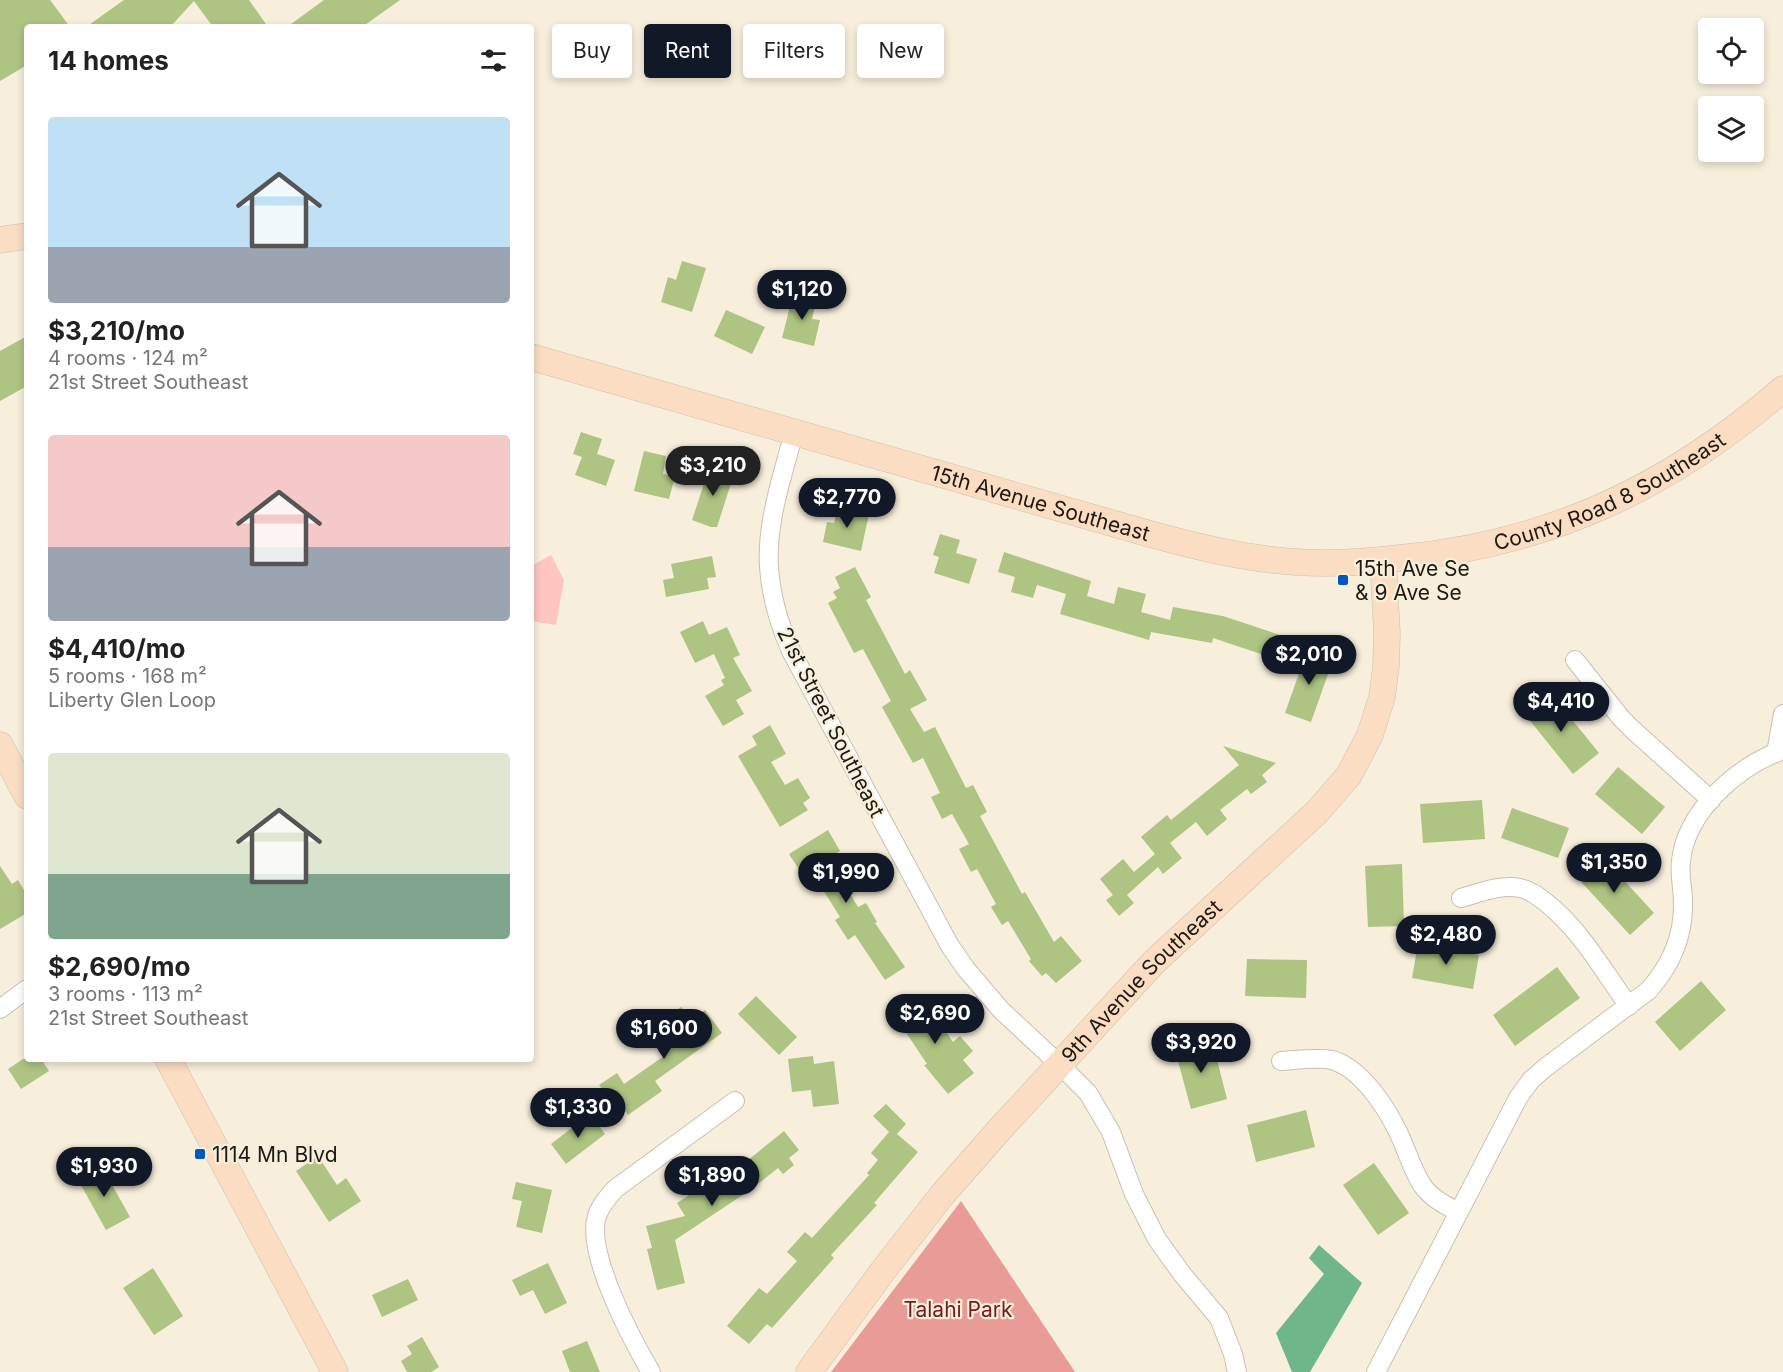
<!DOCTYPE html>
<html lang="en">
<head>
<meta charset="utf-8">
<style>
	:root { --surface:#fff; --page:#f2f2f2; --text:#222; --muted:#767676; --accent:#111827 }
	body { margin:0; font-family:Inter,sans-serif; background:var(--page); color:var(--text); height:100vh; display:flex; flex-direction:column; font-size:22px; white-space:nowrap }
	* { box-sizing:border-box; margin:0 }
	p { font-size:20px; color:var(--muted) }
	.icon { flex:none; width:33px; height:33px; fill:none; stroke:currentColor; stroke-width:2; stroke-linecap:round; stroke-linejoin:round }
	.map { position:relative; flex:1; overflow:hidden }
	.panel { position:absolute; left:24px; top:24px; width:510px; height:1038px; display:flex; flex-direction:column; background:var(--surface); border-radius:6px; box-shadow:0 3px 9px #0003 }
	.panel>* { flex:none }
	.hud { position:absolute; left:552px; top:24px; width:570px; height:54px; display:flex; gap:12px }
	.controls { position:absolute; left:1698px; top:18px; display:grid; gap:12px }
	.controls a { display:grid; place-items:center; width:66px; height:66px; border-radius:6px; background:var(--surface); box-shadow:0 3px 9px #0003; font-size:30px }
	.price { position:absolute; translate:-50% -51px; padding:0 14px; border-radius:21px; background:var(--accent); color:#fff; font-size:20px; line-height:39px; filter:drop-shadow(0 2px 3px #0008) }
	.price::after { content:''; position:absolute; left:50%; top:36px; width:18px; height:14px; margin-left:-9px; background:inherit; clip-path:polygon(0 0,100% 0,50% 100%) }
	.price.active { background:#222; color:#fff }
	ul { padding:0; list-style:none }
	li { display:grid; align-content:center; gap:12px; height:318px; padding:0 24px }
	li span { display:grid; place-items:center; height:186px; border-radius:6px; color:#555 }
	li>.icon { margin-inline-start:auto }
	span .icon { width:108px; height:108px; fill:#fffc; stroke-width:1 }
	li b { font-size:26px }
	h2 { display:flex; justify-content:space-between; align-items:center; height:72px; padding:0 24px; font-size:26px }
	.chip { padding:0 21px; border-radius:6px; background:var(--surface); box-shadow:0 3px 9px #0003; font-size:21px; line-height:54px }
	.chip.active { background:var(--accent); color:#fff }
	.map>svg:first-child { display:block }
	.green { fill:#fec5c1 }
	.forest { fill:#e89b97 }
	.water { fill:#70b68d }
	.building { fill:#adc482 }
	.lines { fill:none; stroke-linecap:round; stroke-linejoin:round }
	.street-casing { stroke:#c8c1ae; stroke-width:20 }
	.secondary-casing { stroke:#c8c1ae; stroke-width:27 }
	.street { stroke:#fff; stroke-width:18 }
	.secondary { stroke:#fbddc4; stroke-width:26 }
	.poi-dot { fill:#0156bf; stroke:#f7efdc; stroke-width:2 }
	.labels { text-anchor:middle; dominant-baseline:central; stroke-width:4.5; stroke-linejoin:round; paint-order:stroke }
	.street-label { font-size:21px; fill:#1d1a13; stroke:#f7efdc }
	.poi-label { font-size:21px; fill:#1d1a13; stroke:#f7efdc; text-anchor:start }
	.park-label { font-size:21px; fill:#721a1f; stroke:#f7efdc }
</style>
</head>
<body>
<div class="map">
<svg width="1783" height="1372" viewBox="0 0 1783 1372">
	<rect width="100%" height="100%" fill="#f7efdc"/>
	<path class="green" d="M551 555 564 580 556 625 531 621V566Z"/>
	<path class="forest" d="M961 1201 1075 1372H831Z"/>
	<path class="water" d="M1319 1245 1362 1283 1310 1372H1292L1276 1333 1324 1274 1309 1258Z"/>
	<g class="building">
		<path d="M0 0H50L70 27H27V65L0 81Z"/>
		<path d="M124 0H249L268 27H213L194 1 170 27H86Z"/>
		<path d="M324 0H400L362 27H287Z"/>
		<path d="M682 261 706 268 692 312 661 302 668 277 676 280Z"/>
		<path d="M793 294 817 299 812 319 820 320 814 346 782 338Z"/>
		<path d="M726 310 765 327 752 354 714 336Z"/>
		<path d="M27 336V386L0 401V351Z"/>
		<path d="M581 432 602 439 597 454 615 460 606 486 575 475 582 457 573 454Z"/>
		<path d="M644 451 666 456 663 474 675 476 669 499 634 491Z"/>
		<path d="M710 466 734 474 717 527H711L692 520Z"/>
		<path d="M838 507 869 514 861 551 823 542 827 522 834 523Z"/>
		<path d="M940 534 960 540 956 553 977 559 969 584 934 573 939 557 933 555Z"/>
		<path d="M1004 552 1091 581 1087 596 1114 604 1118 587 1146 594 1141 612 1170 620 1173 607 1223 616 1283 636 1276 659 1213 638 1212 643 1151 632 1149 640 1060 614 1066 594 1037 585 1033 598 1011 592 1015 577 998 572Z"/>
		<path d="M712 556 716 577 707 578 709 589 666 597 663 580 674 578 671 564Z"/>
		<path d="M855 567 871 597 866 600 905 674 910 670 927 700 910 709 924 732 935 727 966 788 973 785 987 812 980 816 1022 894 1025 892 1054 942 1061 936 1082 961 1056 983 1046 973 1042 976 1029 961 1031 959 1008 921 1002 925 991 907 996 904 977 869 971 872 959 849 969 844 952 814 942 819 931 797 940 793 923 758 913 763 882 707 891 701 863 649 854 653 828 603 837 598 833 592 840 588 835 577Z"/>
		<path d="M703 621 709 635 727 627 740 655 733 658 752 691 736 700 744 714 723 726 705 696 724 685 721 680 725 678 714 654 695 663 680 632Z"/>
		<path d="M1307 651 1333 660 1311 722 1285 713Z"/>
		<path d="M1549 691 1599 753 1573 774 1523 712Z"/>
		<path d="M770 725 786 754 771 762 785 785 798 778 810 798 803 803 808 810 780 827 738 756 757 745 752 736Z"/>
		<path d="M1223 746 1276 763 1262 775 1267 782 1251 794 1247 789 1220 810 1227 819 1207 836 1196 822 1170 843 1182 858 1163 874 1158 867 1127 895 1134 903 1119 916 1106 900 1113 895 1100 879 1123 859 1134 872 1155 854 1141 837 1167 815 1171 820 1239 765Z"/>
		<path d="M1618 767 1665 807 1642 834 1595 794Z"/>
		<path d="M1482 800 1485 839 1423 843 1420 804Z"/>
		<path d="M1512 808 1569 828 1558 858 1501 838Z"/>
		<path d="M828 830 840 851 823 862 841 891 846 887 858 907 866 903 877 922 875 923 905 967 885 980 855 935 848 940 835 920 840 917 817 880 809 885 789 854Z"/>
		<path d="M1598 852 1654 913 1630 935 1574 874Z"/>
		<path d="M1402 864 1404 926 1368 927 1365 866Z"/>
		<path d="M0 866 12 884 18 880 27 895V913L0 929Z"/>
		<path d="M1418 944 1479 955 1473 989 1412 978Z"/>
		<path d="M1247 959 1307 960 1306 998 1245 996Z"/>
		<path d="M1557 967 1580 998 1515 1046 1493 1015Z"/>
		<path d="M1701 981 1726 1010 1680 1051 1655 1022Z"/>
		<path d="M756 996 797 1037 779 1055 738 1014Z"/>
		<path d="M911 996 923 1015 931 1009 953 1042 960 1036 973 1051 963 1060 974 1073 948 1094 924 1065 927 1064 891 1010Z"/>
		<path d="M681 1007 691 1020 705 1010 722 1033 655 1081 662 1091 628 1115 614 1095 610 1099 599 1085 617 1073 624 1084 664 1056 656 1045 678 1029 668 1016Z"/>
		<path d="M1212 1040 1227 1099 1191 1109 1175 1050Z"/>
		<path d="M813 1056 814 1064 834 1061 839 1104 813 1107 811 1090 792 1092 788 1059Z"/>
		<path d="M23 1059H41L49 1071 21 1089 8 1069Z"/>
		<path d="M886 1104 906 1124 897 1134 918 1152 874 1203 877 1205 831 1255 834 1258 772 1328 767 1324 749 1344 727 1326 759 1288 767 1294 797 1261 787 1252 805 1232 812 1238 869 1175 867 1173 878 1160 871 1153 889 1132 873 1116Z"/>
		<path d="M1306 1110 1315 1147 1256 1162 1247 1125Z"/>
		<path d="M590 1114 605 1134 566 1164 551 1144Z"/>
		<path d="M784 1131 799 1150 789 1158 794 1165 783 1174 778 1168 753 1188 675 1240 685 1283 657 1290 647 1249 652 1248 646 1226 685 1216 677 1203 729 1169 732 1173Z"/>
		<path d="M318 1156 337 1185 346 1178 361 1201 329 1222 296 1171Z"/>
		<path d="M1374 1163 1409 1213 1378 1235 1343 1185Z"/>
		<path d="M101 1165 130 1217 106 1230 77 1178Z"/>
		<path d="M516 1182 552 1190 542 1233 516 1227 522 1201 512 1199Z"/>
		<path d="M548 1263 567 1303 545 1314 533 1290 520 1296 512 1280Z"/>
		<path d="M153 1268 183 1316 154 1335 123 1288Z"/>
		<path d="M408 1279 418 1300 382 1317 372 1295Z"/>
		<path d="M422 1337 439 1367 431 1372H407L401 1361 412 1354 407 1346Z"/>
		<path d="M587 1341 600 1372H570L562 1351Z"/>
	</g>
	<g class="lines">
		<defs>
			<g id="street">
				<path d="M794 432C783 475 766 522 769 567 771 597 779 624 791 651L950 946 966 969 1001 1010 1059 1064 1088 1093 1111 1132 1134 1194 1157 1239 1182 1274 1219 1318 1233 1354 1237 1372"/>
				<path d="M1575 660 1621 718 1633 730 1711 800"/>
				<path d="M1776 753 1783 714"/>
				<path d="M1461 898C1479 893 1501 884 1520 888 1531 890 1540 898 1548 904 1583 933 1603 971 1629 1006"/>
				<path d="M0 1009 27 989"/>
				<path d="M1281 1061C1296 1060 1319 1057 1332 1060 1361 1068 1387 1108 1399 1134 1407 1151 1412 1169 1422 1185 1431 1198 1445 1205 1458 1212"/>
				<path d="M651 1372C632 1340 585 1252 597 1216 600 1206 608 1197 615 1189L735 1101"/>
				<path d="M1376 1372 1518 1098 1531 1080 1546 1067 1649 990C1671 965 1684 937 1683 902 1683 888 1679 875 1681 861 1686 811 1738 766 1783 750"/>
			</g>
			<g id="secondary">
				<path d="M0 240 27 236"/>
				<path id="s1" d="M531 357 1150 534C1198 547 1246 559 1296 562 1331 565 1366 562 1400 558 1550 544 1670 487 1783 389"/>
				<path d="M0 745 27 796"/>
				<path d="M168 1059 335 1372"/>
				<path id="s2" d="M809 1372 882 1272 942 1195 1001 1128 1154 962 1317 812 1349 775 1370 735 1382 697 1386 666 1387 633 1383 560"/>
			</g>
		</defs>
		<use href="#street" class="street-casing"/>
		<use href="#secondary" class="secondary-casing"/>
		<use href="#street" class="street"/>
		<use href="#secondary" class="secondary"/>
	</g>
	<g class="poi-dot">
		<rect x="1337" y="574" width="12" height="12" rx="3"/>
		<rect x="194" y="1148" width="12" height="12" rx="3"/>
	</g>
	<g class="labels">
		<g class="street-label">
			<text stroke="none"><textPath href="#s1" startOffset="1119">County Road 8 Southeast</textPath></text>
			<text stroke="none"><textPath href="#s1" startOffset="530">15th Avenue Southeast</textPath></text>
			<text transform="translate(831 722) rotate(63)">21st Street Southeast</text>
			<text stroke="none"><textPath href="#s2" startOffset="514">9th Avenue Southeast</textPath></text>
		</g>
		<g class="poi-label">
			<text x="1355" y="568">15th Ave Se<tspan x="1355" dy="24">&amp; 9 Ave Se</tspan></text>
			<text x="212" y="1154">1114 Mn Blvd</text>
		</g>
		<g class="park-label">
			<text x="958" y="1309">Talahi Park</text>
		</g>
	</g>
</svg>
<div class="controls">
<a><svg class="icon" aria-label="locate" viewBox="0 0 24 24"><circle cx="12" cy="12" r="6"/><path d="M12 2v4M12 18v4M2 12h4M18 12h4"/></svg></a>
<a><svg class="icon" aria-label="layers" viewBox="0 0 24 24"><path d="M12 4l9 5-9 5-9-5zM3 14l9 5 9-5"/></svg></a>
</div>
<b class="price" style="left:802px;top:321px">$1,120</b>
<b class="price active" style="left:713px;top:497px">$3,210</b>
<b class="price" style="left:847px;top:529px">$2,770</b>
<b class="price" style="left:1309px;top:686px">$2,010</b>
<b class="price" style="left:1561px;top:733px">$4,410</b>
<b class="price" style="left:1614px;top:894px">$1,350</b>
<b class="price" style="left:846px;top:904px">$1,990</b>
<b class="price" style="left:1446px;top:966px">$2,480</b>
<b class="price" style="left:935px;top:1045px">$2,690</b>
<b class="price" style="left:664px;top:1060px">$1,600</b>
<b class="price" style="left:1201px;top:1074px">$3,920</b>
<b class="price" style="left:578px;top:1139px">$1,330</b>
<b class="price" style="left:104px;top:1198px">$1,930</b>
<b class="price" style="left:712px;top:1207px">$1,890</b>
<div class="hud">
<a class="chip">Buy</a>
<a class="chip active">Rent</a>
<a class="chip">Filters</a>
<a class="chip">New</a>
</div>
<section class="panel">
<h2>14 homes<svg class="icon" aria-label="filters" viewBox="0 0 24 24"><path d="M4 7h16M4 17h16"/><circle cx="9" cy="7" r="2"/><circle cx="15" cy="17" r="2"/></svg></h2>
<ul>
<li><span style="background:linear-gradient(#bfe0f5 70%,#9aa5b1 0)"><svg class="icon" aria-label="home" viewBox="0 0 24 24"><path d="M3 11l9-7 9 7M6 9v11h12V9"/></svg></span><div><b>$3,210/mo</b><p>4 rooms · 124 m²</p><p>21st Street Southeast</p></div></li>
<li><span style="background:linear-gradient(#f6c9c9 60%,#9aa5b1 0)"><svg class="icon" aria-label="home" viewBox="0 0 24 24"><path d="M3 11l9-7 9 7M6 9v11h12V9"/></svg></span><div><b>$4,410/mo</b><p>5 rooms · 168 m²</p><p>Liberty Glen Loop</p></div></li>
<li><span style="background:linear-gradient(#dfe7d0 65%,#7fa58c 0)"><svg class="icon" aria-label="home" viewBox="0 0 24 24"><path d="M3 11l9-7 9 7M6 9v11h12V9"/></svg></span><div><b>$2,690/mo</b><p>3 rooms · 113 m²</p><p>21st Street Southeast</p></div></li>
</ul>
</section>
</div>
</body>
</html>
